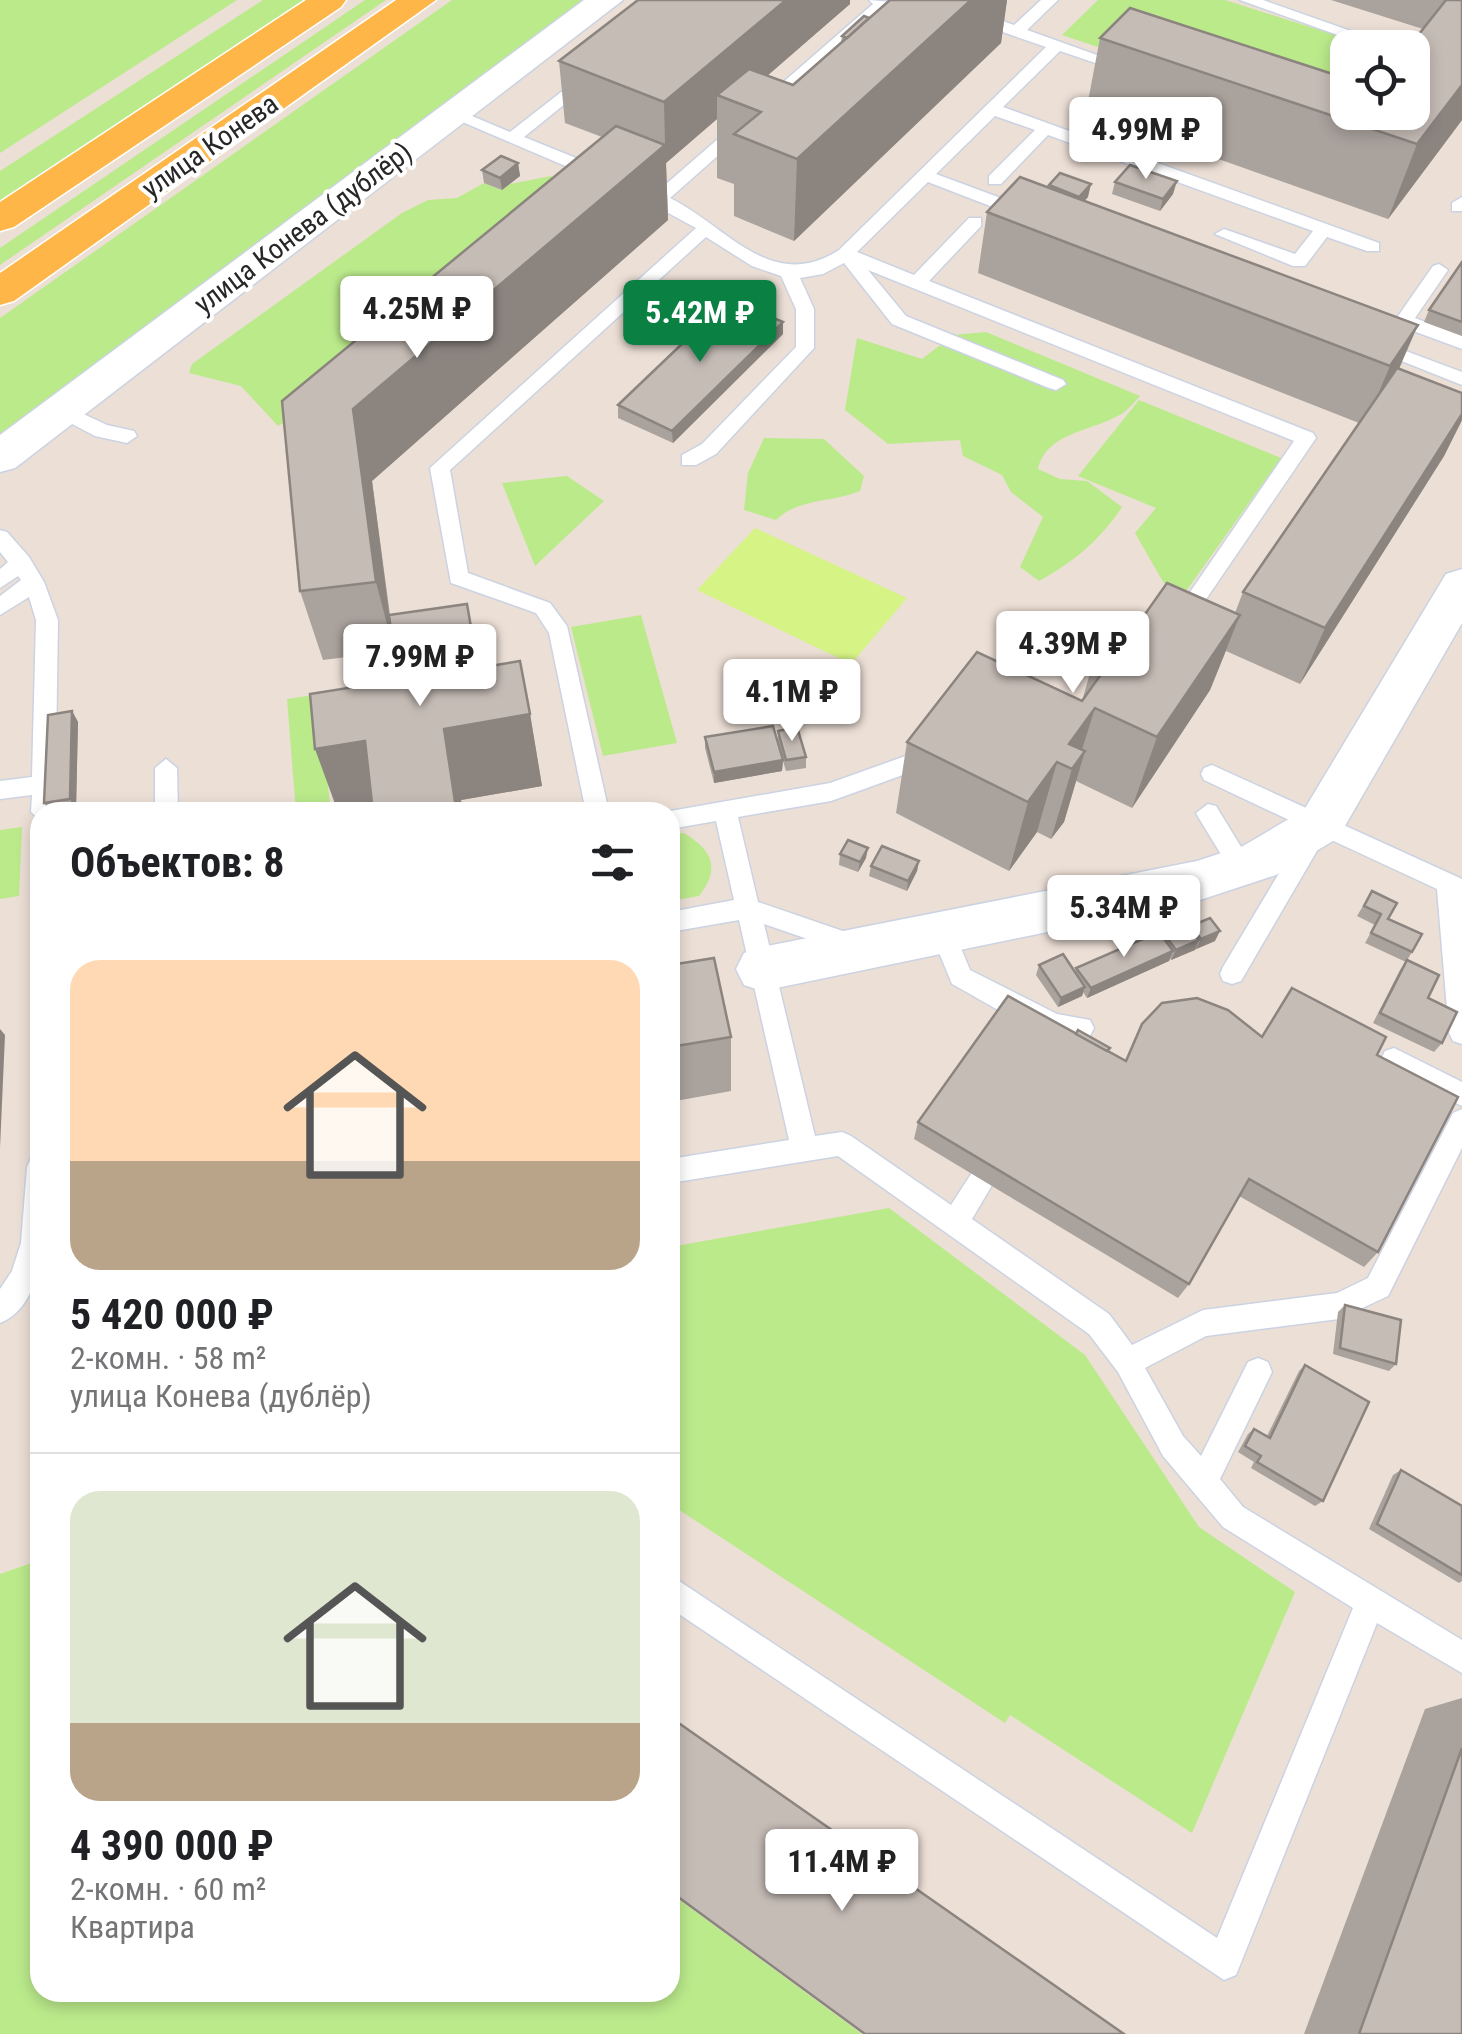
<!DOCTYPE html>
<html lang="ru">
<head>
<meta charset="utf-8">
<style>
	:root { --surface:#fff; --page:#f6f6f6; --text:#202124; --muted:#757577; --line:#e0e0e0; --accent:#0b8043 }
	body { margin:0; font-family:"Roboto Condensed",sans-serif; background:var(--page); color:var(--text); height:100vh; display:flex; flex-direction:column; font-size:38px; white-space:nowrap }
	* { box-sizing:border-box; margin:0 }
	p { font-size:32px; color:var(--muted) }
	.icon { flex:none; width:55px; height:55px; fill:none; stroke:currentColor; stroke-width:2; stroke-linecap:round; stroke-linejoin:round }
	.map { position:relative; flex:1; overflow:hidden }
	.drawer { position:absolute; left:30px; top:802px; width:650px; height:1200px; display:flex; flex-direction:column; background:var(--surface); border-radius:30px; box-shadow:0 5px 15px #0003 }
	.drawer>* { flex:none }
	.controls { position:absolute; left:1330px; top:30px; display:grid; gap:20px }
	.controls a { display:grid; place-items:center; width:100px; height:100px; border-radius:20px; background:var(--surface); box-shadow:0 5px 15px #0003; font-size:50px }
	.price { position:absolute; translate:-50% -85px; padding:0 22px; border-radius:10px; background:#fff; color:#222; font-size:32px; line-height:65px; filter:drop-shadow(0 2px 5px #0008) }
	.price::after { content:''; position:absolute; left:50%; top:60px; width:30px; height:22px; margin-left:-15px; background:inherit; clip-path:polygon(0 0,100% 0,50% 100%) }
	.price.current { background:var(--accent); color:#fff }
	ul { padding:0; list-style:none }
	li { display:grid; align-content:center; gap:20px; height:530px; padding:0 40px }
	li+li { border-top:2px solid var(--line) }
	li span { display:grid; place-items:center; height:310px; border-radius:30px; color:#555 }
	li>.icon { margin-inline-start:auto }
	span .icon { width:180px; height:180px; fill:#fffc; stroke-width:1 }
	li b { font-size:42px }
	h2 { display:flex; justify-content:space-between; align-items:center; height:120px; padding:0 40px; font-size:42px }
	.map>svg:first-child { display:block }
	.green { fill:#bbea8b }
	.pitch { fill:#d6f385 }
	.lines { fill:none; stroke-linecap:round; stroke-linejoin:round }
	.lane-casing { stroke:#cbd3e2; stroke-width:3 }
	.street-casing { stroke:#cbd3e2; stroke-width:3 }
	.secondary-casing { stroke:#cbd3e2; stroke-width:3 }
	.primary-casing { stroke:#fff; stroke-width:3 }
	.lane { fill:#fff; fill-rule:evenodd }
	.street { fill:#fff; fill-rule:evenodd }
	.secondary { fill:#fff; fill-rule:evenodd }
	.primary { fill:#ffb648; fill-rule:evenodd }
	.wall { fill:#aaa29d }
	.shaded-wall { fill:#8b847f }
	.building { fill:#c6bcb6; stroke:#8b847f; stroke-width:2.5 }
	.labels { text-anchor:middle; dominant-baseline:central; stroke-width:8; stroke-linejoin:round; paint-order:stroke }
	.far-street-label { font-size:28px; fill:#272727; stroke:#fff }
</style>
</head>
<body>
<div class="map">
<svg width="1462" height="2034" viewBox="0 0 1462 2034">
	<rect width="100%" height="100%" fill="#ecdfd6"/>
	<g class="green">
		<path d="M0 0H237L0 153Z"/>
		<path d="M263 0H305L0 202V171Z"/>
		<path d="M365 0H386L0 265V248Z"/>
		<path d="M452 0H583L0 434V318Z"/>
		<path d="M1098 0H1225L1373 47 1348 48 1347 89 1320 122 1240 95 1255 78 1179 52 1163 69 1062 35Z"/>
		<path d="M551 176 566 187 306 410 278 426 241 386 189 373 192 364 402 213 428 200 457 198 484 183 502 190 510 184Z"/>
		<path d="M986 332 1140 396C1135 401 1129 409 1123 413 1093 432 1047 431 1038 469L1060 479 1087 481 1122 507C1101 539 1074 562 1039 581L1020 567 1043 517 1011 492 1002 475 963 456 960 440 888 444 845 410 857 338 922 359 953 335Z"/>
		<path d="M1139 400 1281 458 1179 601 1173 599 1135 533 1156 508 1078 476Z"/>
		<path d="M764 438 824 439 864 476 860 491C831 503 798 498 776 520L744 510 748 473Z"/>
		<path d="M567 476 604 501 535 566 502 483Z"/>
		<path d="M641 615 677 743 603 756 571 627Z"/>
		<path d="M399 682 325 759 331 812H296L287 699Z"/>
		<path d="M22 827 19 896 0 899V830Z"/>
		<path d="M684 833C712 850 721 868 699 896L670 901V835Z"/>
		<path d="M889 1208 1085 1355 1199 1527 1295 1592 1192 1833 1010 1715 1005 1723 670 1504V1247Z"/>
		<path d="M40 1560V1992H670V1893L862 2034H0V1574Z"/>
	</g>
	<path class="pitch" d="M755 528 907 598 851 664 697 590Z"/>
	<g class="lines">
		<defs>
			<g id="lane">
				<path d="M869 0 892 2 670 198C727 226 771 294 839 250L1046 47 953 15V9L963 0H980L970 10 1014 25 1041 0H1058L1027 30 1136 69 1128 74 1060 51 1003 107 1379 243V251H1367L1327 237 1305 266H1293L1215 234 1224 229 1295 254 1313 231 1048 135 1001 184H989V176L1035 130 995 116 936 174 1033 210V218H1021L928 182 857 252 914 275 969 218H981V226L929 281 1313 433 1316 438 1200 608H1186L1182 603 1186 598 1294 441 868 270 906 316 1063 380 1066 384 1056 390 1049 388 892 324 844 263 823 274 800 278 814 309V348L716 454 696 465H682V455L702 444 796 347V309L781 276 752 266 706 237 450 470 468 573 550 603 567 626 609 812H586L549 633 536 613 451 583 430 468 696 228 633 194V186L657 192 873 4Z"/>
				<path d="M1240 0H1263L1399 48H1374Z"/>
				<path d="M583 75 597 78 524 137 608 171V179H596L446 115 460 111 510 132Z"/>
				<path d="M1462 197V211H1452V203Z"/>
				<path d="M1439 264 1448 270 1415 318 1462 336V349L1408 329 1395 347 1462 372V385L1364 346 1373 340 1380 342 1433 266Z"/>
				<path d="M62 404 107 425 134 431 137 436 127 443 95 436 55 415V405Z"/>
				<path d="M0 530 7 532 29 557 44 582 58 620 55 812H40V820L31 812 32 795 0 799V781L32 777 36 620 29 597 0 615V596L21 580 18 576 0 588V569L8 562 0 552Z"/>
				<path d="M914 753 925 762 922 768 831 801 738 817 758 902 866 939 869 946 866 953 857 956 764 924 815 1136 842 1132 851 1136 951 1205 973 1171 982 1168 991 1171 995 1180 972 1219 1109 1314 1132 1345 1203 1310 1337 1293 1368 1278 1453 1113 1462 1109V1148L1388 1296 1339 1319 1206 1336 1145 1368 1183 1436 1201 1456 1248 1362 1258 1358 1268 1362 1272 1372 1220 1479 1243 1507 1462 1640V1673L1377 1623 1236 1975 1224 1980 670 1608V1575L1217 1938 1353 1608 1223 1527 1163 1456 1118 1372 1089 1334 838 1156 670 1183V1159L789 1140 739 920 670 932V912L734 900 716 821 670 829V812H665L830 783Z"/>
				<path d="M166 759 177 768 178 812H155V768Z"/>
				<path d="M1212 765 1462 879V1044L1453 1041 1449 1033 1437 889 1325 837 1241 981 1232 984 1223 981 1220 974 1223 967 1306 828 1204 780 1201 774 1204 768Z"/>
				<path d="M1208 804 1216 806 1249 860 1253 867 1249 874H1233L1200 820 1196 813Z"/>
				<path d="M943 923 952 926 970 970 1057 1014 1090 1020 1094 1028 1090 1036C1054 1049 985 1001 952 984L931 933 934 926Z"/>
				<path d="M1394 1048 1462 1082V1106L1385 1067 1381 1059 1385 1051Z"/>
				<path d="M40 1155C40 1203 55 1301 0 1323V1289L12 1271 21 1243 27 1167 31 1158Z"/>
			</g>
			<path id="street" d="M1462 569V623L1338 838 1276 875 1197 901 762 991 744 985 736 969 744 953 762 947 1197 861 1243 846 1304 810 1446 574Z"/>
			<path id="secondary" d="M584 0H623L15 468 0 472V435Z"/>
			<g id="primary">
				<path d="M306 0H346L341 7 14 227 0 231V202Z"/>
				<path d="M396 0H436L14 301 0 305V273Z"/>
			</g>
		</defs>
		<use href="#lane" class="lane-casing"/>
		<use href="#street" class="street-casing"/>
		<use href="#secondary" class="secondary-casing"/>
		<use href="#primary" class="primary-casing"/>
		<use href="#lane" class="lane"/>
		<use href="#street" class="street"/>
		<use href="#secondary" class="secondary"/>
		<use href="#primary" class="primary"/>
	</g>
	<g class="wall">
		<path d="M638 0H850V4L767 75 793 85 841 42 842 36 869 18 890 0H1007L1001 43 794 241 734 216V184L717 178V119L666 163 668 220 372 481 390 615 467 604 480 668 530 714 542 786 461 800 463 812H338L398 680 394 651 323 660 300 591 282 401 602 137 565 123 559 61Z"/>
		<path d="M1331 0H1462V120L1388 219 1086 112 1100 38 1412 112 1423 29Z"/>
		<path d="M518 163 520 176 502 190 484 183 482 170Z"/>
		<path d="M1115 182 1173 194 1160 211 1112 194Z"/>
		<path d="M1049 185 1088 197 1084 201 1399 369 1462 393V420L1444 456 1300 684 1226 651 1210 690 1132 808 1076 781 1064 822 1051 839 1037 832 1009 871 896 813 907 742 1082 701 1096 652 1136 627 1235 613 1243 592 1359 423 978 273 987 212 1048 188Z"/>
		<path d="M1462 262V336L1424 322 1429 310Z"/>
		<path d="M783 334 673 443 618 418V405Z"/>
		<path d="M72 711 78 722 76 810 50 812 44 803Z"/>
		<path d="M778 731 806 757V768L786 771 783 761 782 771 714 783 705 748V737L778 742Z"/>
		<path d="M840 854 866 858 858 872 839 865Z"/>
		<path d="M919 861 917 871 907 891 869 876 871 866Z"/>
		<path d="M1372 891 1388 919 1412 952 1406 962 1365 943 1375 925 1357 916Z"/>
		<path d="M1191 926 1215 941 1171 960 1170 958 1169 961 1087 998 1083 992 1082 996 1058 1007 1036 975 1039 965 1075 972 1076 968 1163 937 1164 934 1190 928Z"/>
		<path d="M1407 960 1428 998 1442 1043 1434 1052 1373 1023 1400 970Z"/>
		<path d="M670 965 731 1037V1091L670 1102Z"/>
		<path d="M1262 1037 1377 1055 1378 1252 1364 1267 1239 1196 1189 1284 1178 1298 914 1139 918 1122 1108 1051 1125 1061Z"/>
		<path d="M1345 1305 1396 1364 1389 1371 1333 1354 1338 1312Z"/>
		<path d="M1305 1365 1323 1501 1315 1506 1251 1468 1254 1462 1238 1452 1248 1434 1254 1429 1267 1436 1299 1371Z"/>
		<path d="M1401 1470 1462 1506V1581L1459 1583 1369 1529 1393 1475Z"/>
		<path d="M1462 1698V2034H1304L1425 1709Z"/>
	</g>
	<g class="shaded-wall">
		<path d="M786 0H850V4L736 103 717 95V119L666 163 668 220 372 481 394 651 376 582 353 409 665 145 664 102Z"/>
		<path d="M971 0H1007L1001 43 794 241 797 159Z"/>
		<path d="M1462 85V120L1388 219 1417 144Z"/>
		<path d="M518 163 520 176 502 190 500 178Z"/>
		<path d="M1177 181 1173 194 1160 211 1163 199Z"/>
		<path d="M1091 184 1088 197 1077 209 1079 197Z"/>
		<path d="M783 322V334L673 443 672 431Z"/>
		<path d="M1418 325 1392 385 1365 425 1390 366Z"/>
		<path d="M1462 414V420L1444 456 1300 684 1325 628Z"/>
		<path d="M467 604 482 679 530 714 542 786 461 800 463 812H428L444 729 478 668Z"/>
		<path d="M1240 615 1210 690 1132 808 1157 737Z"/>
		<path d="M1095 708 1079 759 1085 751 1064 822 1051 839 1072 769 1069 744Z"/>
		<path d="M72 711 78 722 76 810 70 799Z"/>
		<path d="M365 741 387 812H338L315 749Z"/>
		<path d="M783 760 782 771 714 783V772Z"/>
		<path d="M1057 762 1037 832 1009 871 1028 802Z"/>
		<path d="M868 848 866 858 858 872 860 862Z"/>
		<path d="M919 861 917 871 907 891 908 881Z"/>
		<path d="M1220 931 1215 941 1196 949 1201 939Z"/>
		<path d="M1199 940 1195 950 1171 960 1176 950Z"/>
		<path d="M1173 951 1169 961 1087 998 1091 988Z"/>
		<path d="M1085 987 1082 996 1058 1007 1061 998Z"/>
		<path d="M0 1029 5 1035 0 1148Z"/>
	</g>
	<g class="building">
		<path d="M638 0H786L664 102 559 61Z"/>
		<path d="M890 0H971L797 159 734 134 761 112 717 95 749 69 793 85Z"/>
		<path d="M1446 0H1462V85L1417 144 1100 38 1130 8 1348 79V112H1412V48H1408Z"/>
		<path d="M864 16 869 18 847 38 842 36Z"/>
		<path d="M616 126 665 145 353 409 376 582 300 591 282 401Z"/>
		<path d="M501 156 518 163 500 178 482 170Z"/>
		<path d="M1130 165 1177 181 1163 199 1115 182Z"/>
		<path d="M1060 173 1091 184 1079 197 1049 185Z"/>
		<path d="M1020 177 1418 325 1390 366 987 212Z"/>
		<path d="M1462 262V322L1429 310Z"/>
		<path d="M729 299 783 322 672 431 618 405Z"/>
		<path d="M1397 368 1462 393V414L1325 628 1243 592Z"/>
		<path d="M1167 583 1240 615 1157 737 1095 708 1069 744 1085 751 1072 769 1057 762 1028 802 907 742 977 652 1082 701 1112 659 1096 652 1120 619 1136 627Z"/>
		<path d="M467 604 478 668 520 661 530 714 444 729 456 808 428 812H373L365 741 315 749 310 694 398 680 389 615Z"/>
		<path d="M72 711 70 799 44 803 48 715Z"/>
		<path d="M773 726 783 760 714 772 705 737Z"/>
		<path d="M797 727 806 757 786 760 778 731Z"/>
		<path d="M848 840 868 848 860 862 840 854Z"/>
		<path d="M882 846 919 861 908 881 871 866Z"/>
		<path d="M1372 891 1397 903 1388 919 1422 934 1412 952 1371 933 1381 914 1364 906Z"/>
		<path d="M1210 918 1220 931 1201 939 1191 926Z"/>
		<path d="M1187 924 1199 940 1176 950 1164 934Z"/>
		<path d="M1159 932 1173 951 1091 988 1076 968Z"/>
		<path d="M1063 954 1085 987 1061 998 1039 965Z"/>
		<path d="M714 958 731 1037 670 1047V965Z"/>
		<path d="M1407 960 1439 975 1428 998 1457 1012 1442 1043 1380 1013Z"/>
		<path d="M1292 988 1386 1037 1377 1055 1458 1097 1378 1252 1249 1179 1189 1284 918 1122 1008 996 1126 1061 1142 1024 1162 1003 1197 998 1228 1010 1262 1037Z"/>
		<path d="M1078 1030 1110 1048 1107 1051 1076 1034Z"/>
		<path d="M1345 1305 1401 1320 1396 1364 1340 1348Z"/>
		<path d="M1305 1365 1369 1402 1323 1501 1257 1462 1261 1456 1245 1446 1254 1429 1270 1438Z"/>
		<path d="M1401 1470 1462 1506V1575L1377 1524Z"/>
		<path d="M670 1717 1124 2034H865L670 1891Z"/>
		<path d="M1462 1748V2034H1359Z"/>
	</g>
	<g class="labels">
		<g class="far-street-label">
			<text transform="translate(210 146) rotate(-35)">улица Конева</text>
			<text transform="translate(303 228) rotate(-37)">улица Конева (дублёр)</text>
		</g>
	</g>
</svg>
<div class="controls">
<a><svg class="icon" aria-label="locate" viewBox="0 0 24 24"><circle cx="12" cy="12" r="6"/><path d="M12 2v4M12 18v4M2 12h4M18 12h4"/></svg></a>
</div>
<b class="price" style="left:1146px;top:182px">4.99M ₽</b>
<b class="price" style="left:417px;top:361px">4.25M ₽</b>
<b class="price current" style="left:700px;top:365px">5.42M ₽</b>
<b class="price" style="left:1073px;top:696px">4.39M ₽</b>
<b class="price" style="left:420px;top:709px">7.99M ₽</b>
<b class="price" style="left:792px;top:744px">4.1M ₽</b>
<b class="price" style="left:1124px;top:960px">5.34M ₽</b>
<b class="price" style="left:842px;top:1914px">11.4M ₽</b>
<section class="drawer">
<h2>Объектов: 8<svg class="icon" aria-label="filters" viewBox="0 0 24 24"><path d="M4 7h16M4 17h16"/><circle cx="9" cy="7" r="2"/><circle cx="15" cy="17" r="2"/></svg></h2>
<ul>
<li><span style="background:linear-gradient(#ffd9b3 65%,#b9a48a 0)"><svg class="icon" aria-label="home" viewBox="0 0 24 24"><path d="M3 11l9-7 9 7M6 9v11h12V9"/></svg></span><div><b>5 420 000 ₽</b><p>2-комн. · 58 m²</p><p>улица Конева (дублёр)</p></div></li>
<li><span style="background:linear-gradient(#dfe7d0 75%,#b9a48a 0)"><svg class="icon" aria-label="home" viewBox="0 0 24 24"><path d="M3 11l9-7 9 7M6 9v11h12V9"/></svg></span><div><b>4 390 000 ₽</b><p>2-комн. · 60 m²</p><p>Квартира</p></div></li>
</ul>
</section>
</div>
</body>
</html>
